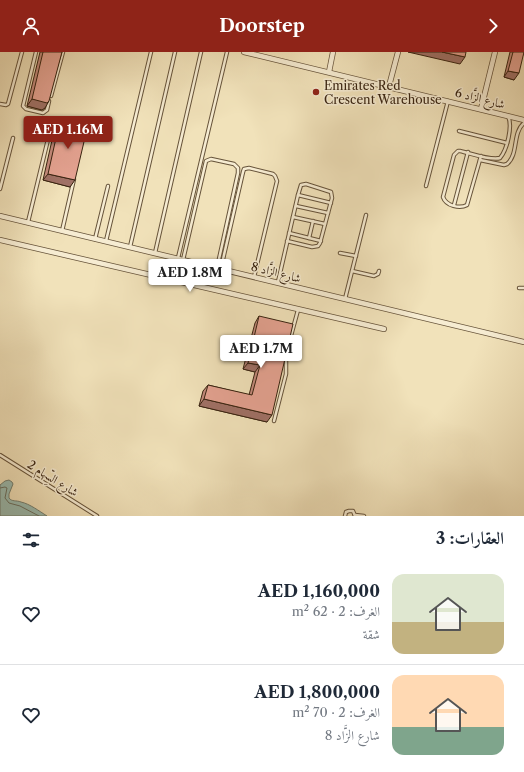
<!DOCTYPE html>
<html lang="ar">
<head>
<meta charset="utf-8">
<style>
	:root { --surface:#fff; --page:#f6f6f7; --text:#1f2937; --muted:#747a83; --line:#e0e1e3; --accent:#8f2418 }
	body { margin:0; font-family:"Libre Caslon Text",Amiri,serif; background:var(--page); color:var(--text); direction:rtl; height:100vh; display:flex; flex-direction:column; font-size:15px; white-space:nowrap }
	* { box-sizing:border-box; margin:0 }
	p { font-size:13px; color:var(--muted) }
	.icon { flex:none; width:22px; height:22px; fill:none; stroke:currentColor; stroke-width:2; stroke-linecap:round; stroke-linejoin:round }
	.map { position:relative; height:464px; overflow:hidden; direction:ltr }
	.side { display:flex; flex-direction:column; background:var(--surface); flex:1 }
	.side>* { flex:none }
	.price { position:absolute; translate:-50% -34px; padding:0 9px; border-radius:4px; background:#fff; color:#222; font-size:13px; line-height:26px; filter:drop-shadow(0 1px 2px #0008) }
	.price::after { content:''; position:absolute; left:50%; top:24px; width:12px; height:9px; margin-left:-6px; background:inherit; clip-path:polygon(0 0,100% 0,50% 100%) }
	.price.selected { background:var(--accent); color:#fff }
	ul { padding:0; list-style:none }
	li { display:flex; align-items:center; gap:12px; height:100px; padding:0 20px }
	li+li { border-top:1px solid var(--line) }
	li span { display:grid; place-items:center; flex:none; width:112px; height:80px; border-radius:12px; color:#555 }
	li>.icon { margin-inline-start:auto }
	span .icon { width:48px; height:48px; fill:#fffc; stroke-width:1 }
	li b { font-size:17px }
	h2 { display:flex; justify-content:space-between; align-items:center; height:48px; padding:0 20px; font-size:17px }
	header { display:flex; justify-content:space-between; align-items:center; height:52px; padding:0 20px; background:var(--accent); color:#fff; font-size:18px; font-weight:700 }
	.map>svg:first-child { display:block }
	.water { fill:#9bbdb2; stroke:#737f71 }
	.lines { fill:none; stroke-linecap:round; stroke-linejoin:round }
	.shore { stroke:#6a7061; stroke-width:1 }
	.lane-casing { stroke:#66533a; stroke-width:4.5 }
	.street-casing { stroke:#66533a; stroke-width:6 }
	.lane { stroke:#f6ecd2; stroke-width:2.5 }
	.street { stroke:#f6ecd2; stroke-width:4.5 }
	.wall { fill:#c48b7d; stroke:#382310 }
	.shaded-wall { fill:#a07166; stroke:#382310 }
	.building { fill:#e4a291; stroke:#382310 }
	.poi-dot { fill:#8f2418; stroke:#f6ecd2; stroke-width:1.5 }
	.labels { text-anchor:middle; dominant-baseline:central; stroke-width:3; stroke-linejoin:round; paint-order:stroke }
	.poi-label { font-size:12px; fill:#382310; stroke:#f6ecd2; text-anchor:start }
	.street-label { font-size:12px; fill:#382310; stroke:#f6ecd2 }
</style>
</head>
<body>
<header><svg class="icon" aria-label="forward" viewBox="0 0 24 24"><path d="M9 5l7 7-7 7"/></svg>Doorstep<svg class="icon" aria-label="person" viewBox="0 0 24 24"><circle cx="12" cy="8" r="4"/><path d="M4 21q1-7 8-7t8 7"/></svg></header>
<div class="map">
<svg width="524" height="464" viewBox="0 0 524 464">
	<rect width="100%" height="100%" fill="#f1e2ba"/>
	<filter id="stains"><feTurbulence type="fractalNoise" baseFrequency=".005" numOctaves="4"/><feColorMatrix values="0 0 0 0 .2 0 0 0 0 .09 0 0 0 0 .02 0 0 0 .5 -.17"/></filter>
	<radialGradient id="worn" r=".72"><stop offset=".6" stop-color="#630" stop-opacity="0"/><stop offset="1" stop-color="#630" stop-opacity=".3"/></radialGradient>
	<path class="water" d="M9 428 12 430 13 432 9 442V446C12 450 16 448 21 450 30 452 39 459 47 464H0V433L5 429Z"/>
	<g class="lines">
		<path class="shore" d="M0 436 5 435 7 436 5 446 9 451 20 454 39 464"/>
		<defs>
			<g id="lane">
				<path d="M36 0 23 54 26 57 43 61 47 58 49 49"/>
				<path d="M51 44 63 0"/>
				<path d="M0 52 6 53 8 52 22 0"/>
				<path d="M459 79 507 91"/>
				<path d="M481 104 467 153C460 157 446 154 443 145L454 103 458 99H460C470 101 491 109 500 106 507 98 513 74 508 64"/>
				<path d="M480 108 504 113 507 112C519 102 512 81 524 71"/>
				<path d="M426 134 448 49"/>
				<path d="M0 137 13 86"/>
				<path d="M298 143 331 151"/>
				<path d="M454 153 468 100"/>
				<path d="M296 154 328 161"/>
				<path d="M293 165 325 172"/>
				<path d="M28 170 51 75 54 71 60 72"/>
				<path d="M62 179 74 127"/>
				<path d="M289 181 321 189"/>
				<path d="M309 186 313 169"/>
				<path d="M95 187 108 134"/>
				<path d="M106 189 151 0"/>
				<path d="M130 195 175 0"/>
				<path d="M155 201 201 0"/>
				<path d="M340 201 356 204"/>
				<path d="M178 206 227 0"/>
				<path d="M183 208 206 109 211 107 234 112 238 116V121L217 216"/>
				<path d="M221 216 243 120 244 117 249 116 273 122 275 124 277 129 254 225"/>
				<path d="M352 219 374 224 378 222 379 219"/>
				<path d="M278 230 298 143 301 133 306 132 331 140 332 146 320 191 318 194 312 195 287 189"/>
				<path d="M519 236H524"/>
				<path d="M345 247 366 163"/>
				<path d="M274 369 286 322V302L298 258"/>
				<path d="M0 403 97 464"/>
				<path d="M355 463 364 464"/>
				<path d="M345 464 346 460 349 459H353L355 464"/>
			</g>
			<g id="street">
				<path d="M244 0 524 68"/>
				<path d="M329 20 333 0"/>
				<path d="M389 34 398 0"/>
				<path d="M481 57 495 0"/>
				<path d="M0 164 524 290"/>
				<path d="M0 188 384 277"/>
			</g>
		</defs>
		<use href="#lane" class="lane-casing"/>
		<use href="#street" class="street-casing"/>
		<use href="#lane" class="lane"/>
		<use href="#street" class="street"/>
	</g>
	<g class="wall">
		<path d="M40 0H62L45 56 42 58 27 54Z"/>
		<path d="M510 0H524L514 28 504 25Z"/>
		<path d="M60 68 70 135 43 128 55 75Z"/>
		<path d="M259 264 267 370 199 354 203 339 208 333 249 343 255 320 243 317 255 271Z"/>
	</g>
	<g class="shaded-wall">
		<path d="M408 0H442L465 5 460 12Z"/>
		<path d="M508 19 519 21 514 28 504 25Z"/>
		<path d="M32 47 49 49 45 56 42 58 27 54Z"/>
		<path d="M48 122 75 128 70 135 43 128Z"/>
		<path d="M248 311 260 313 255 320 243 317Z"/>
		<path d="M204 347 272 363 267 370 199 354Z"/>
	</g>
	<g class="building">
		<path d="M43 0H62L49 49 47 51 32 47Z"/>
		<path d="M442 0H466L465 5Z"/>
		<path d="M513 0H524L519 21 508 19Z"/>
		<path d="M60 68 86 75 87 77 75 128 48 122Z"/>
		<path d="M259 264 293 272 272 363 204 347 208 333 252 343 260 313 248 311Z"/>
	</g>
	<circle class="poi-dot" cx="316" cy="40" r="4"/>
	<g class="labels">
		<g class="poi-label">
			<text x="324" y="33">Emirates Red<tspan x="324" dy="14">Crescent Warehouse</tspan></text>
		</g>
		<g class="street-label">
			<text transform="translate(480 46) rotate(14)">شارع الزَّاد 6</text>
			<text transform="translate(276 220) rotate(14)">شارع الزَّاد 8</text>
			<text transform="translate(53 426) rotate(32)">شارع السِّهام 2</text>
		</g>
	</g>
	<rect width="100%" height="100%" filter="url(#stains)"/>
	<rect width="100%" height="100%" fill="url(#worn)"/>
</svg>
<b class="price selected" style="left:68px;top:98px">AED 1.16M</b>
<b class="price" style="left:190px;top:241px">AED 1.8M</b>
<b class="price" style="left:261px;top:317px">AED 1.7M</b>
</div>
<section class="side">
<h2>العقارات: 3<svg class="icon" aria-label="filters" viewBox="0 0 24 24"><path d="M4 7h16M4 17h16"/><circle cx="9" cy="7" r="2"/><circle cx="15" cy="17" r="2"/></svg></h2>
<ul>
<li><span style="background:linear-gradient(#dfe7d0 60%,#c2b280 0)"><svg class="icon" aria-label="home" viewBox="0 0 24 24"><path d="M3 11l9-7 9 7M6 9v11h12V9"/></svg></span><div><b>AED 1,160,000</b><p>الغرف: 2 · 62 m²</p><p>شقة</p></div><svg class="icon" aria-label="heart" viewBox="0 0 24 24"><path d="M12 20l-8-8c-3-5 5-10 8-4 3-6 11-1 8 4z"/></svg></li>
<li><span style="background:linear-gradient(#ffd9b3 65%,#7fa58c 0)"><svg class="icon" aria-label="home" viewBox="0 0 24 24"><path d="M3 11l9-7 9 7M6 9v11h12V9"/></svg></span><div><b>AED 1,800,000</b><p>الغرف: 2 · 70 m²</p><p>شارع الزَّاد 8</p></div><svg class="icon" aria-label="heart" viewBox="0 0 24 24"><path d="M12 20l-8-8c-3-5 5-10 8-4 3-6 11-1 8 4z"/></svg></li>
</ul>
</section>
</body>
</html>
